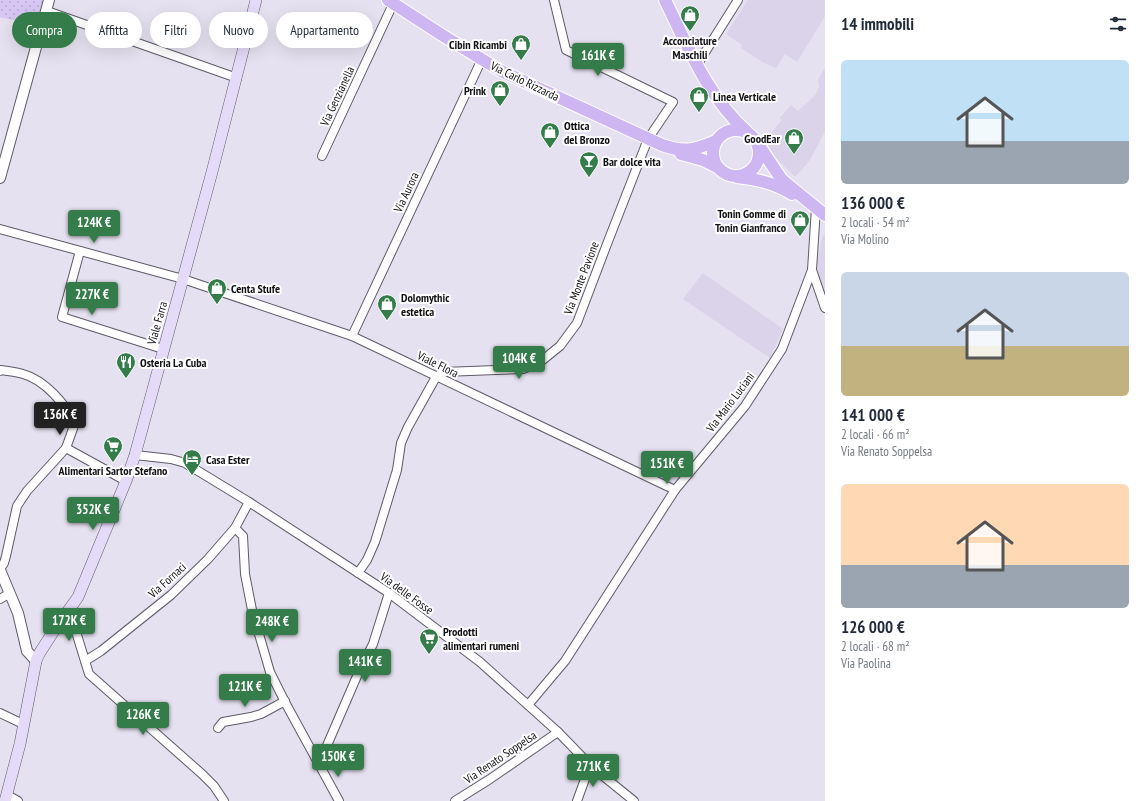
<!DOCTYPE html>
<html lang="it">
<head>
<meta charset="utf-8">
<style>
	:root { --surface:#fff; --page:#f6f6f7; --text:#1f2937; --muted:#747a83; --accent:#347c49 }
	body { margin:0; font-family:"PT Sans Narrow",sans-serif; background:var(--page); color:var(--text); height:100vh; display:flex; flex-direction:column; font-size:15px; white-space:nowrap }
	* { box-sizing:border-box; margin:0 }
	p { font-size:13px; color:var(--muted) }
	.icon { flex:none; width:22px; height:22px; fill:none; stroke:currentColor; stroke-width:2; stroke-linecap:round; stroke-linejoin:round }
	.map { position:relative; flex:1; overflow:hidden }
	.details { display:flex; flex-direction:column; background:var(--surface); width:320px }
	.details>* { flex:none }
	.guide { position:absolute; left:12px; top:12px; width:380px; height:36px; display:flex; gap:8px }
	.price { position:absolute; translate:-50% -34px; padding:0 9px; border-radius:4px; background:var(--accent); color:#fff; font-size:13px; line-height:26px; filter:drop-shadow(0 1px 2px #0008) }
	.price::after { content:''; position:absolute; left:50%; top:24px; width:12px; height:9px; margin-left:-6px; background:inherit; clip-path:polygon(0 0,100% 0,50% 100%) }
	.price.on { background:#222; color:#fff }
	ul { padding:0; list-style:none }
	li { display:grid; align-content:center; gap:8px; height:212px; padding:0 16px }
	li span { display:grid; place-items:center; height:124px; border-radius:6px; color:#555 }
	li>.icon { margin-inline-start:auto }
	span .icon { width:72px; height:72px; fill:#fffc; stroke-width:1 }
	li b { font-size:17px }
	h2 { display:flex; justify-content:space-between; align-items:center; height:48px; padding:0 16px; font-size:17px }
	.chip { padding:0 14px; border-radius:18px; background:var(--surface); box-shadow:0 4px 16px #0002; font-size:14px; line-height:36px }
	.chip.on { background:var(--accent); color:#fff }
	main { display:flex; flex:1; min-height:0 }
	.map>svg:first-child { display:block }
	.built { fill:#dad3e9 }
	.grass { fill:url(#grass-dots) }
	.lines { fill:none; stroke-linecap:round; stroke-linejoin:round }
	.minor-casing { stroke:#5f5a67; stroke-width:10 }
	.tertiary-casing { stroke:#5f5a67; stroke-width:12 }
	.secondary-casing { stroke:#5f5a67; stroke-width:12 }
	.primary-casing { stroke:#fff; stroke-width:14 }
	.minor { stroke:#fff; stroke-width:8 }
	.tertiary { stroke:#fff; stroke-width:10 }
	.secondary { stroke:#e6daf9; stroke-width:11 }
	.primary { stroke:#ceb6f3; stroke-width:12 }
	.labels { text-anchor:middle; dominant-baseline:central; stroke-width:4; stroke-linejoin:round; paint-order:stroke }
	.poi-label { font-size:12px; font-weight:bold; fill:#111015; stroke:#fff; text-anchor:start }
	.street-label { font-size:12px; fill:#111015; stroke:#fff }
</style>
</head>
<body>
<main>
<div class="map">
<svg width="825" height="801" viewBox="0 0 825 801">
	<defs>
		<pattern id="grass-dots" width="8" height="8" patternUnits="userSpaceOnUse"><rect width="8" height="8" fill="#d7c7f4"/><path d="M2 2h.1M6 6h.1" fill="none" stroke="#b8aad0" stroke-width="1.8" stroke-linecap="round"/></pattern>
	</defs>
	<rect width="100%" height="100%" fill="#e6e1f0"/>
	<g class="built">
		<path d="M748 0H825V16L797 62 785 54 776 68 764 63 741 48 742 45 726 34Z"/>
		<path d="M824 69H825V131L810 160 795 177 775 157 765 140 782 120 780 118 791 105 798 111 807 103 816 94 819 87 818 80Z"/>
		<path d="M823 235H825V307L815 268Z"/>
		<path d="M703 273 783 329 770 358 683 299Z"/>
	</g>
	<path class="grass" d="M0 0H43L36 25 0 17Z"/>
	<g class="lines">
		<defs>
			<g id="minor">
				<path d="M47 11 237 78"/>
				<path d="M697 65 738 0"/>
				<path d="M322 156 393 4"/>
				<path d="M0 229 183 279 352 336 675 490"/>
				<path d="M80 251 62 317 163 349"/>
				<path d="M812 270 825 308"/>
				<path d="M352 336 482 59"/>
				<path d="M0 371 1 370C9 371 16 372 23 374 45 380 65 404 75 423L66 448 126 481"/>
				<path d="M135 455 171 459 185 463 249 502 389 593 480 662 558 732 592 767 634 801"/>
				<path d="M235 528 243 536 245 574 252 610 270 672 286 704 339 801"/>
				<path d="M0 569 4 563 6 556 17 506 27 491 66 448"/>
				<path d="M358 573 367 560 375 542 397 470 401 443 408 427 436 377 443 372 523 369 539 363 560 346 577 323 607 244 648 139 673 102 566 50 554 0"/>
				<path d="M0 599 10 593"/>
				<path d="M65 616 73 625 77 635 89 674 202 774 214 786 224 801"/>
				<path d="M85 661 101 651 171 595 208 559 235 528 249 502"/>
				<path d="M528 705 565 661 675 490 745 406 782 349 812 270 816 208"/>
				<path d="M0 713 23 724"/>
				<path d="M218 728 223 722 251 717 261 714 285 701"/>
				<path d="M319 764 357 676 373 644 389 593"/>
				<path d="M7 795 18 801"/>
				<path d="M455 801 490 779 558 732"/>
				<path d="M577 801 585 779 592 767"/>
			</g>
			<g id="tertiary">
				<path d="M0 178 49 0"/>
				<path d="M0 570 18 613 27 651 36 661"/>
			</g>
			<path id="secondary" d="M5 801 20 744 36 661 39 654 53 632 78 597 126 481 135 455 212 172 256 0"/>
			<g id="primary">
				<path d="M388 0 442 35 501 71 662 145C685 153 694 150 716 141"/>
				<path d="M665 0C688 47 708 97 747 132"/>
				<circle cx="736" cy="153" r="23"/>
				<path d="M758 144 782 180 825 215"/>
				<path d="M681 154 703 160 717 167"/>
				<path d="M737 177C757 179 775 183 792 194"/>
			</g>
		</defs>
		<use href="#minor" class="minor-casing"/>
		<use href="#tertiary" class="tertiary-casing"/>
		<use href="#secondary" class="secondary-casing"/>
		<use href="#primary" class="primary-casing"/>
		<use href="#minor" class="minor"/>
		<use href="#tertiary" class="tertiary"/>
		<use href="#secondary" class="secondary"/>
		<use href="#primary" class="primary"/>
	</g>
	<defs>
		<symbol id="shop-pin" viewBox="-11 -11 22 30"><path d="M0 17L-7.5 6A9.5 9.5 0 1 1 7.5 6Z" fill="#347c49" stroke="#fff"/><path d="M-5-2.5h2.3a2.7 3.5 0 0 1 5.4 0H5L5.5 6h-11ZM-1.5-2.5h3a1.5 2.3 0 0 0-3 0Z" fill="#fff"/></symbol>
		<symbol id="bar-pin" viewBox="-11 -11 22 30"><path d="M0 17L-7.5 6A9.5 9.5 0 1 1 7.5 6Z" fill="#347c49" stroke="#fff"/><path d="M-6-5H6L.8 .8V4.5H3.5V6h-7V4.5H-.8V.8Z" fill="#fff"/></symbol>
		<symbol id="restaurant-pin" viewBox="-11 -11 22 30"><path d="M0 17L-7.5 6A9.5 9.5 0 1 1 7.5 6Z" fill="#347c49" stroke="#fff"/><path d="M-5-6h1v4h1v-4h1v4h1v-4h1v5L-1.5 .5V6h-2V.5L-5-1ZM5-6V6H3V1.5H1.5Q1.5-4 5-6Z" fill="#fff"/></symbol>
		<symbol id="supermarket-pin" viewBox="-11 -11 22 30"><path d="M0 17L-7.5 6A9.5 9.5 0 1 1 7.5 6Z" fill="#347c49" stroke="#fff"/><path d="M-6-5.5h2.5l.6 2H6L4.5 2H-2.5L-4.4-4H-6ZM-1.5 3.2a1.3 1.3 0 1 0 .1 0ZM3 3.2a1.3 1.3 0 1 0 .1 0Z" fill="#fff"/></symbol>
		<symbol id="hotel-pin" viewBox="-11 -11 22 30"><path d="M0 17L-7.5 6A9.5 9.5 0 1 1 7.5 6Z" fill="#347c49" stroke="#fff"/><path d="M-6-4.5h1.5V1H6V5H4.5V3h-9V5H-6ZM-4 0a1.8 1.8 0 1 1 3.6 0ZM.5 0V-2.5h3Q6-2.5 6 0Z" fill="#fff"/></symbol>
	</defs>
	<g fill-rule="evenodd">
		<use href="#shop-pin" x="679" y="4" width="22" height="30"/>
		<use href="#shop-pin" x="510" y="33" width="22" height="30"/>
		<use href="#shop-pin" x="489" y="79" width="22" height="30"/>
		<use href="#shop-pin" x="688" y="85" width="22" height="30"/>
		<use href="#shop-pin" x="539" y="121" width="22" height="30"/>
		<use href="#shop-pin" x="783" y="127" width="22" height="30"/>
		<use href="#bar-pin" x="578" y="150" width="22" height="30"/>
		<use href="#shop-pin" x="789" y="209" width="22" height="30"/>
		<use href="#shop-pin" x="206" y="277" width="22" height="30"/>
		<use href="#shop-pin" x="376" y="293" width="22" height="30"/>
		<use href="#restaurant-pin" x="115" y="351" width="22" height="30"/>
		<use href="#supermarket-pin" x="102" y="435" width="22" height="30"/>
		<use href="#hotel-pin" x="181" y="448" width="22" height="30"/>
		<use href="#supermarket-pin" x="418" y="627" width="22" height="30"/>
	</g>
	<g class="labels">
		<g class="poi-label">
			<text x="690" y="40" text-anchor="middle">Acconciature<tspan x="690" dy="14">Maschili</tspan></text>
			<text x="507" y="44" text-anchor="end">Cibin Ricambi</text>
			<text x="486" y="90" text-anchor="end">Prink</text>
			<text x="713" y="96">Linea Verticale</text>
			<text x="564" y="125">Ottica<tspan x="564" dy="14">del Bronzo</tspan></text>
			<text x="780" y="138" text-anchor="end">GoodEar</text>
			<text x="603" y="161">Bar dolce vita</text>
			<text x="786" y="213" text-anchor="end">Tonin Gomme di<tspan x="786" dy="14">Tonin Gianfranco</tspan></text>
			<text x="231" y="288">Centa Stufe</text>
			<text x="401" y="297">Dolomythic<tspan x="401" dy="14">estetica</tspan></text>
			<text x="140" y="362">Osteria La Cuba</text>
			<text x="206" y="459">Casa Ester</text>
			<text x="113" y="470" text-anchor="middle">Alimentari Sartor Stefano</text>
			<text x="443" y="631">Prodotti<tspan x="443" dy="14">alimentari rumeni</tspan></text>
		</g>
		<g class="street-label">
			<text transform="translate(525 81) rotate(26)">Via Carlo Rizzarda</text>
			<text transform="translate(337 96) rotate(-65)">Via Genzianella</text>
			<text transform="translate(406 192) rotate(-65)">Via Aurora</text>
			<text transform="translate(581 278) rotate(-69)">Via Monte Pavione</text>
			<text transform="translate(157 323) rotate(-74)">Viale Farra</text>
			<text transform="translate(438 364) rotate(26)">Viale Flora</text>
			<text transform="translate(730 402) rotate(-53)">Via Mario Luciani</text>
			<text transform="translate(167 580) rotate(-42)">Via Fornaci</text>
			<text transform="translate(407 593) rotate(36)">Via delle Fosse</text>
			<text transform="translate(500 757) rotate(-34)">Via Renato Soppelsa</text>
		</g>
	</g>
</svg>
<b class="price" style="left:598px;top:77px">161K €</b>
<b class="price" style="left:94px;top:244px">124K €</b>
<b class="price" style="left:92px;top:316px">227K €</b>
<b class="price" style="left:519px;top:380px">104K €</b>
<b class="price on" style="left:60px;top:436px">136K €</b>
<b class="price" style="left:667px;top:485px">151K €</b>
<b class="price" style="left:93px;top:531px">352K €</b>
<b class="price" style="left:69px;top:642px">172K €</b>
<b class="price" style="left:272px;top:643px">248K €</b>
<b class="price" style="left:365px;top:683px">141K €</b>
<b class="price" style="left:245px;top:708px">121K €</b>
<b class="price" style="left:143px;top:736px">126K €</b>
<b class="price" style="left:338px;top:778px">150K €</b>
<b class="price" style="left:593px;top:788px">271K €</b>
<div class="guide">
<a class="chip on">Compra</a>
<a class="chip">Affitta</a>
<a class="chip">Filtri</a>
<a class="chip">Nuovo</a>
<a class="chip">Appartamento</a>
</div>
</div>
<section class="details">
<h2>14 immobili<svg class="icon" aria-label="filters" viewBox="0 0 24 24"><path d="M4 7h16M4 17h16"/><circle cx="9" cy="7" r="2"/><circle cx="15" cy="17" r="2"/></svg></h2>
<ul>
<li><span style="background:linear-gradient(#bfe0f5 65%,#9aa5b1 0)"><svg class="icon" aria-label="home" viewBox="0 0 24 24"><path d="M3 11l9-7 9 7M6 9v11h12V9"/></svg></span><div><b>136 000 €</b><p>2 locali · 54 m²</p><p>Via Molino</p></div></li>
<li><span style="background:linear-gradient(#c9d6e8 60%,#c2b280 0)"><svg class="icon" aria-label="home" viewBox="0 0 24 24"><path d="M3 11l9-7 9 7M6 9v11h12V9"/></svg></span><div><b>141 000 €</b><p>2 locali · 66 m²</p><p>Via Renato Soppelsa</p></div></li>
<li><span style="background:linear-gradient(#ffd9b3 65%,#9aa5b1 0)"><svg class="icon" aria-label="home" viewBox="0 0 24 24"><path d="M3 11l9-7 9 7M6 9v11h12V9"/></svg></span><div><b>126 000 €</b><p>2 locali · 68 m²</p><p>Via Paolina</p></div></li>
</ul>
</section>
</main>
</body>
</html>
